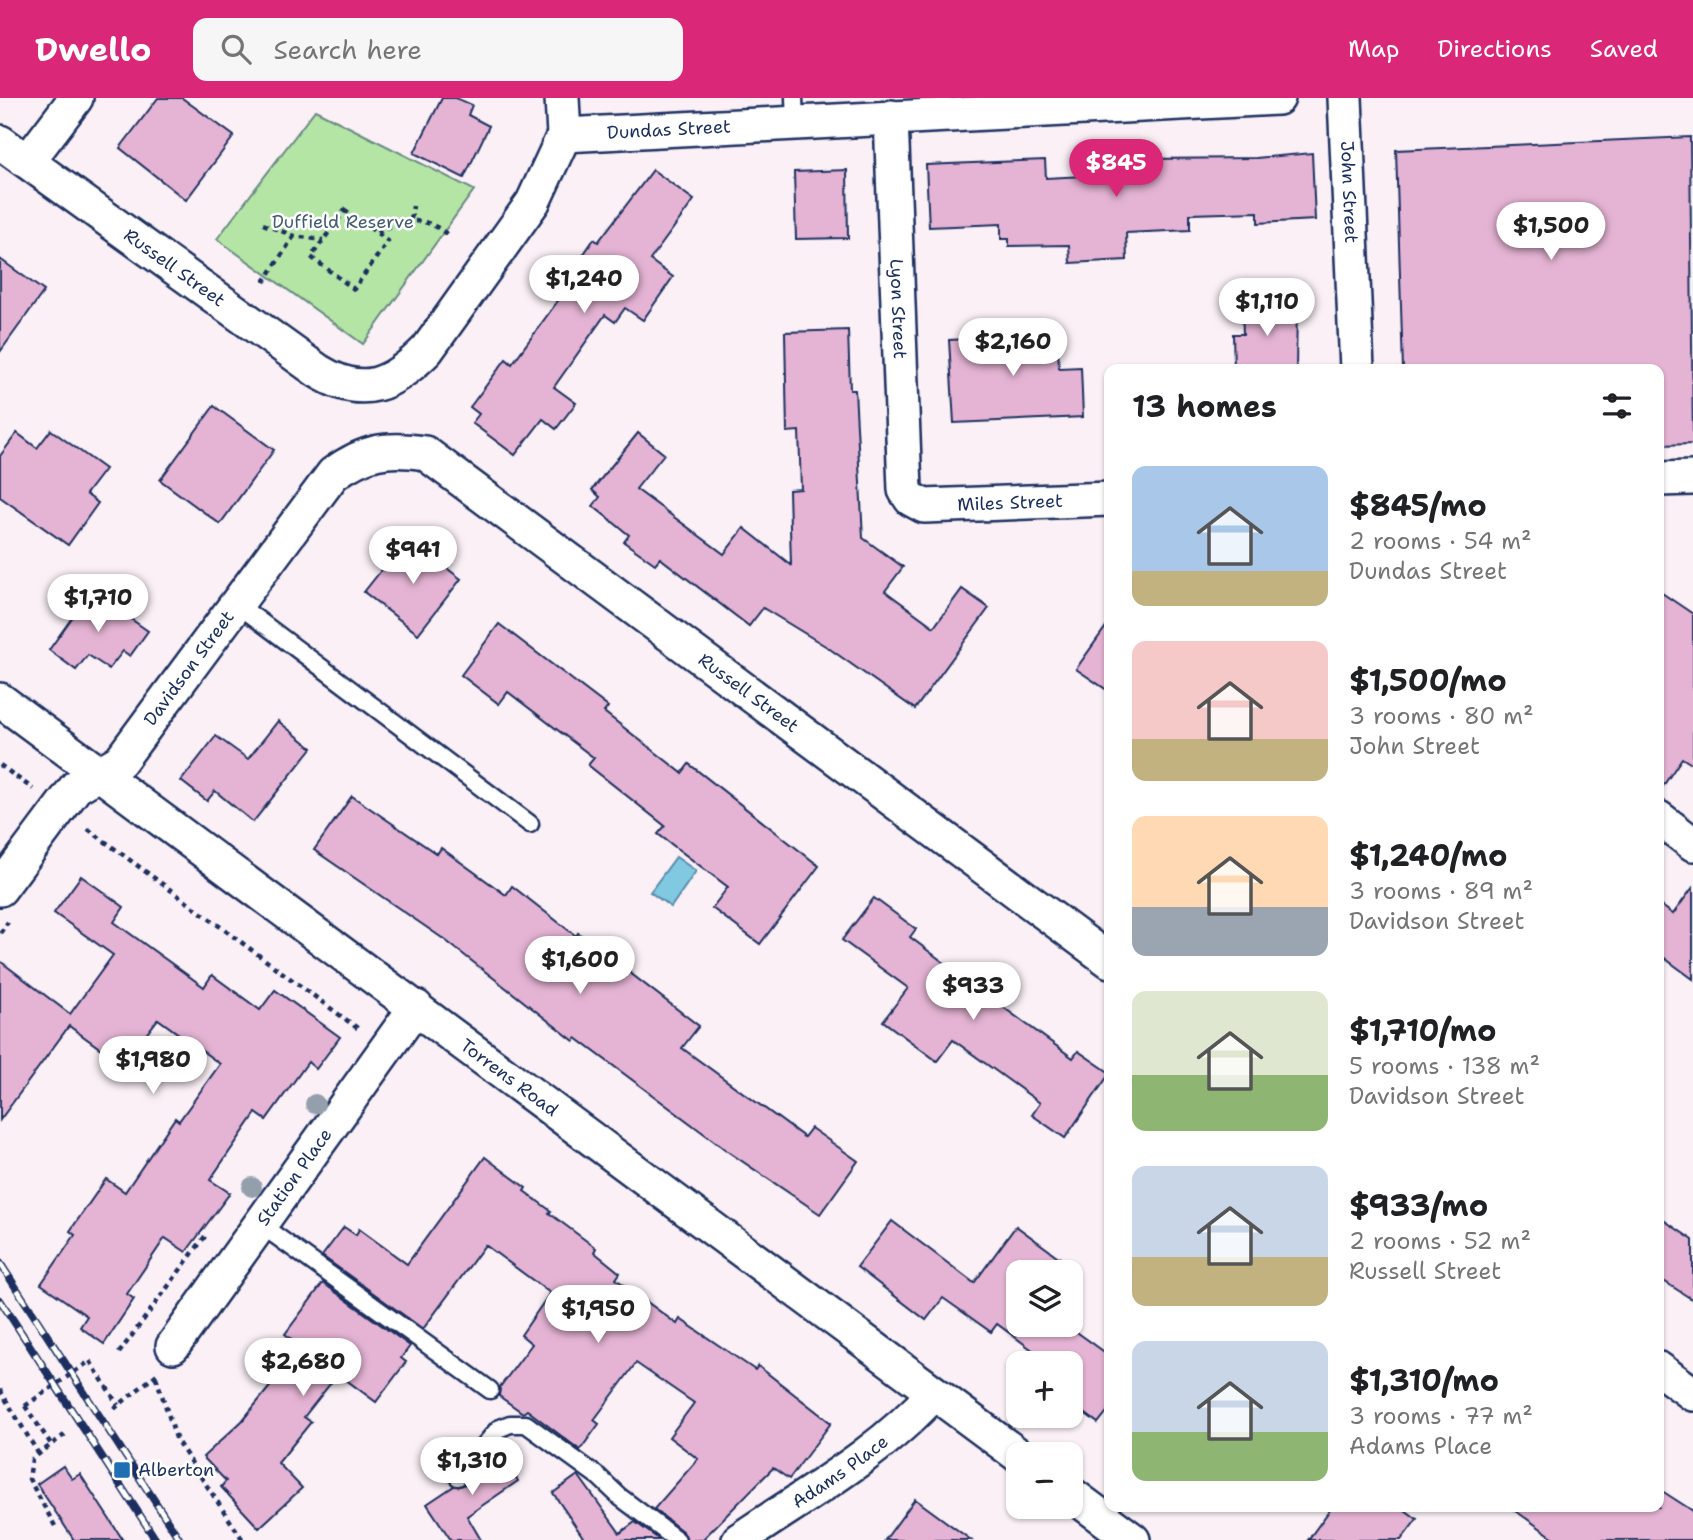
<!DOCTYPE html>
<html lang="en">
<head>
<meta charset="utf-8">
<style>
	:root { --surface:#fff; --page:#f6f6f6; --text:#202124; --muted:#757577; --accent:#db2777 }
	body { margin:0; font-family:"Shantell Sans",sans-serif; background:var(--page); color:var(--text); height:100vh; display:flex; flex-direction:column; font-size:26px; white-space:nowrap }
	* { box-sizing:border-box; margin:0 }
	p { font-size:23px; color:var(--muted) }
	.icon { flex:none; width:38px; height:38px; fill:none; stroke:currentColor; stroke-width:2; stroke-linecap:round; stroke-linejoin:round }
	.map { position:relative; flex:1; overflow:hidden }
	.sheet { position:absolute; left:1104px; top:266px; width:560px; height:1148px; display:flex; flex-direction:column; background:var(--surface); border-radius:14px; box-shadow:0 2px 5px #0004 }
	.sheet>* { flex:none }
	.controls { position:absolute; left:1006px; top:1162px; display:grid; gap:14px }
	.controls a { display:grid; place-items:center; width:77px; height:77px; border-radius:14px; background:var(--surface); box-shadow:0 2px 5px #0004; font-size:35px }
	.price { position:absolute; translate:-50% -60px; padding:0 16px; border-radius:24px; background:#fff; color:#222; font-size:23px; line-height:46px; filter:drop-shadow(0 2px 4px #0008) }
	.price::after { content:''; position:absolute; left:50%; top:42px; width:21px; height:16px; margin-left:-10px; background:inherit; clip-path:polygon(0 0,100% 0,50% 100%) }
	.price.current { background:var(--accent); color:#fff }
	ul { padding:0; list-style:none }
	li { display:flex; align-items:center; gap:21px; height:175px; padding:0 28px }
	li span { display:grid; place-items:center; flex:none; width:196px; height:140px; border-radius:14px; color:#555 }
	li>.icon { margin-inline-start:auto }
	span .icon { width:84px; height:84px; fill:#fffc; stroke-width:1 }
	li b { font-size:30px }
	h2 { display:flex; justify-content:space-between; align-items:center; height:84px; padding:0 28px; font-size:30px }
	header { display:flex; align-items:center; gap:42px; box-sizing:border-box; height:98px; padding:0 35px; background:var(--accent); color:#fff }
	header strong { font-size:33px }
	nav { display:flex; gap:38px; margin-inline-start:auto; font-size:24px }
	.search { width:490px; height:63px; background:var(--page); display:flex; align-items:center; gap:18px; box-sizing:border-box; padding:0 24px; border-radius:14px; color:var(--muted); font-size:26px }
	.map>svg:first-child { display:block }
	.green { fill:#b4e5a5; stroke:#688a82; stroke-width:2 }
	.water { fill:#80c9e0; stroke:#588bac; stroke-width:2 }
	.building { fill:#e5b4d4; stroke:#1b2f5e; stroke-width:2 }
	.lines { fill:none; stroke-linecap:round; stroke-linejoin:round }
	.service-casing { stroke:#1b2f5e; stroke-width:21 }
	.minor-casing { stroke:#1b2f5e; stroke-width:38 }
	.path { stroke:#1b2f5e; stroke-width:4.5; stroke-dasharray:5 5; stroke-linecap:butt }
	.service { stroke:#fff; stroke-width:16 }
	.minor { stroke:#fff; stroke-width:33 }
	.rail-casing { stroke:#1b2f5e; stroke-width:8 }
	.rail { stroke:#fff; stroke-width:5; stroke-dasharray:16; stroke-linecap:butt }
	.path-bridge { stroke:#1b2f5e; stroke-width:4.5; stroke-dasharray:5 5; stroke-linecap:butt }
	.tree { fill:#949fac }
	.poi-dot { fill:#1f6fb2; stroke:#fff; stroke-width:2.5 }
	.labels { text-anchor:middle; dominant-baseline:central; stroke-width:5; stroke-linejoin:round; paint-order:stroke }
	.street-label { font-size:18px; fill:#1b2f5e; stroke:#fff }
	.park-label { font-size:18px; fill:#415c70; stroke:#fff }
	.poi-label { font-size:18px; fill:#1b2f5e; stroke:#fff; text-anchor:start }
</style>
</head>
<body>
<header>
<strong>Dwello</strong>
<div class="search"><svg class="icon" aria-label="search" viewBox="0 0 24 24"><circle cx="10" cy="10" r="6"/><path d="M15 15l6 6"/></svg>Search here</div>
<nav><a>Map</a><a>Directions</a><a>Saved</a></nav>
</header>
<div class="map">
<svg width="1693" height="1442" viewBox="0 0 1693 1442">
	<rect width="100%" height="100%" fill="#faf0f6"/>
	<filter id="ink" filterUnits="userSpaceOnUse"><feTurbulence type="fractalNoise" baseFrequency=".0143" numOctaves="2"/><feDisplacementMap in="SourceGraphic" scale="14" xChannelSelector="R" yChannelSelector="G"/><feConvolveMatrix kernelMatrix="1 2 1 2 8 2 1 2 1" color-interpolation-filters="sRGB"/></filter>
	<g filter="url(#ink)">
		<path class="green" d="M315 12 474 92 363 246 217 141Z"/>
		<path class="water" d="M676 759 696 773 671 809 650 794Z"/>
		<g class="building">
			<path d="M158 0H182L234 38 186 102 120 50Z"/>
			<path d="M442 0H456L472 7 468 17 489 28 464 80 414 55Z"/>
			<path d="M1690 39 1693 346 1659 347V271H1403L1396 52Z"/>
			<path d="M1312 55 1315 122 1258 125V114L1190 116V132L1126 135 1127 162 1070 165 1069 147 1009 148V141H1001V126L929 129 926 67 1045 62 1046 80 1142 75V61L1256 60Z"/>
			<path d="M653 72 694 102 650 162 673 179 643 222 625 210 615 224 605 217 554 289 576 305 556 331 543 321 515 357 472 325 479 316 470 309 506 261 512 266 580 172 575 169 594 141 598 144Z"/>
			<path d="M847 72 848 140 796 141 794 74Z"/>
			<path d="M0 161 44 193 0 254Z"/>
			<path d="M1297 207 1296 271H1234L1233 236H1243L1242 208Z"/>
			<path d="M1057 227 1059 270 1081 269 1083 319 954 325 949 242 1009 239V229Z"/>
			<path d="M848 232 850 292H855L863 440 903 469 885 493 934 529 962 491 989 510 915 611 827 549 763 510 749 528 660 460 655 466 624 444 629 437 593 408 600 399 592 392 638 335 664 356 636 391 724 456 744 430 791 467 789 392 801 391 799 333 787 334 785 234Z"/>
			<path d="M214 308 274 352 220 426 160 382Z"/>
			<path d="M51 332 105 371 86 396 98 405 68 447 0 399V358L17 335 37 350Z"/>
			<path d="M407 440 461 481 418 536 364 494Z"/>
			<path d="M91 493 148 533 130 558 123 553 109 571 88 557 76 572 49 552Z"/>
			<path d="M1659 493 1693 516V667L1682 660 1659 694Z"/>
			<path d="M1110 523V594L1076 571Z"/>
			<path d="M499 526 608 609 604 614 682 675 689 666 819 768 760 846 712 810 728 789 658 736 665 728 588 667 594 660 508 594 499 606 461 577Z"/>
			<path d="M278 623 312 650 253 724 215 693 207 703 181 683 216 638 248 661Z"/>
			<path d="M352 698 437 756 441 750 506 797 512 788 576 838 578 835 699 928 682 950 804 1039 811 1030 858 1063 820 1116 730 1055 576 940 574 943 445 842 314 752Z"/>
			<path d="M81 778 124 809 114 824 204 889 212 877 260 912 275 892 340 939 316 971 308 964 266 1022 256 1015 210 1082 230 1095 186 1154 165 1140 127 1196 134 1201 104 1246 80 1229 87 1218 41 1186 75 1137 70 1133 106 1081 125 1094 175 1020 179 1023 220 966 158 921 123 967 69 928 0 1022V863L70 916 113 857 54 815Z"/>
			<path d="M1693 789V881L1659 856V806L1673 816Z"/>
			<path d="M874 800 916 831 910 839 1007 912 1073 960 1078 953 1110 975 1065 1040 1032 1017 1040 1005 953 942 937 963 883 923 908 890 842 842Z"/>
			<path d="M485 1059 526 1090 524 1093 551 1113 549 1115 596 1150 594 1154 620 1175 616 1181 677 1226 680 1221 755 1272 758 1268 831 1325 789 1381 773 1370 702 1442H687L683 1434 654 1411 698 1361 669 1339 694 1305 636 1265 594 1322 599 1326 580 1352 527 1312 523 1315 499 1298 500 1289 532 1246 521 1237 550 1195 485 1147 423 1231 322 1158 344 1129 356 1137 359 1131 407 1166Z"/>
			<path d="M1659 1119 1693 1142V1202L1659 1180Z"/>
			<path d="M892 1123 974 1185 1016 1128 1065 1164 1057 1174H1018V1227H1067L1110 1258V1310L1098 1325 1071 1305V1265H1050L997 1226 991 1234 943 1200 926 1222 857 1169Z"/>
			<path d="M323 1185 410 1248 401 1260 406 1264 376 1304 338 1276 304 1319 311 1324 278 1365 302 1390 259 1430 221 1389 226 1383 203 1359 242 1323 272 1286 268 1282 298 1246 285 1236Z"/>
			<path d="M498 1348 518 1383 467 1418 481 1442H451L427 1406 454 1388 466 1386Z"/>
			<path d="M63 1368 72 1381 80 1376 123 1442H74L37 1386Z"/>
			<path d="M578 1377 620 1435 635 1424 660 1442H585L553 1395Z"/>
			<path d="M1659 1391 1693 1413V1442H1557L1510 1409H1659Z"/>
			<path d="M915 1401 971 1442H885Z"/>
			<path d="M1332 1409H1401L1417 1421 1401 1442H1308Z"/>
		</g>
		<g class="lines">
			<defs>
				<g id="service">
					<path d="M794 0 795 23"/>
					<path d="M237 506 530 726"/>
					<path d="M261 1127 490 1292"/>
					<path d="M458 1379 498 1331 510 1326H526L599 1379 620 1399 677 1442"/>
				</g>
				<g id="minor">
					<path id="s1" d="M1345 0 1357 271"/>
					<path id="s2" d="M891 19 905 392 911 401 924 408 1110 401"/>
					<path id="s3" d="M564 37 1278 0"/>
					<path id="s4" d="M0 44 318 273C363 301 392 287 427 252L533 104 564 37 562 0"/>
					<path d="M28 63 76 0"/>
					<path d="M1659 381 1693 380"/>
					<path id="s5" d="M0 602 1018 1357"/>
					<path d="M1659 720 1693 746"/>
					<path id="s6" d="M0 791 76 689 120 663 333 376C365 353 386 349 425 355L1110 863"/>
					<path id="s7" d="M173 1248 416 909"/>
					<path d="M1659 1271 1693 1296"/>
					<path d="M1071 1396 1133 1442"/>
					<path id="s8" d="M739 1442C805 1397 881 1355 934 1295"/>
				</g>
			</defs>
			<use href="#service" class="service-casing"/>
			<use href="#minor" class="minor-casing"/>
			<g class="path">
				<path d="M345 112 388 143 354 191 311 159Z"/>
				<path d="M411 121 413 108"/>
				<path d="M263 126 294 138 323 142"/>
				<path d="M377 135C405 121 425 116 450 139"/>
				<path d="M264 184 294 138"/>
				<path d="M0 667 33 691"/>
				<path d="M88 731 360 932"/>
				<path d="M0 835 8 824"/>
				<path d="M119 1255 206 1137"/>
				<path d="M90 1263 118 1307"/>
				<path d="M156 1279 177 1343 243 1442"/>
				<path d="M0 1292 38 1355"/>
				<path d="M25 1308 51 1346"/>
				<path d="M114 1311 157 1276"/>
				<path d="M55 1428 29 1381 32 1361 67 1335"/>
			</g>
			<use href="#service" class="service"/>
			<use href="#minor" class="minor"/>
			<defs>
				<g id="rail">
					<path d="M0 1165 180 1442"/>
					<path d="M0 1202 156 1442"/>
				</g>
			</defs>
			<use href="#rail" class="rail-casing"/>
			<use href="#rail" class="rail"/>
			<path class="path-bridge" d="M25 1308 90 1263"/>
		</g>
		<g class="tree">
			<circle cx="315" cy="1006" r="10"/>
			<circle cx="252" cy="1089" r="10"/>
		</g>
	</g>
	<rect class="poi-dot" x="113" y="1363" width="18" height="18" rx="3.5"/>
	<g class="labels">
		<g class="street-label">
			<text stroke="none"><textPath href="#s3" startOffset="105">Dundas Street</textPath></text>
			<text stroke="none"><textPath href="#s1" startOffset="94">John Street</textPath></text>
			<text stroke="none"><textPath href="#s4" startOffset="215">Russell Street</textPath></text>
			<text stroke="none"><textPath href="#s2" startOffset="192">Lyon Street</textPath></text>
			<text stroke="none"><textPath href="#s2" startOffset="485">Miles Street</textPath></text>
			<text stroke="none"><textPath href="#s6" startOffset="294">Davidson Street</textPath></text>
			<text stroke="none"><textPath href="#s6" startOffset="1036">Russell Street</textPath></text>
			<text stroke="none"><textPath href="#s5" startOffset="634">Torrens Road</textPath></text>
			<text stroke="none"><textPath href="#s7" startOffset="208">Station Place</textPath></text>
			<text stroke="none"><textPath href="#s8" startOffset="122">Adams Place</textPath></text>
		</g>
		<g class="park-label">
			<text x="343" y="124">Duffield Reserve</text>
		</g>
		<g class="poi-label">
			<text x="138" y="1372">Alberton</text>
		</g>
	</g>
</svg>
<div class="controls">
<a><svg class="icon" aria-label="layers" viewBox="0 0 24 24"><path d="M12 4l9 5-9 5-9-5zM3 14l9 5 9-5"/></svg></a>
<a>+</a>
<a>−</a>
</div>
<b class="price current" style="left:1116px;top:101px">$845</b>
<b class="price" style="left:1551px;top:164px">$1,500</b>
<b class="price" style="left:584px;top:217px">$1,240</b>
<b class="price" style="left:1267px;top:240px">$1,110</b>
<b class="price" style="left:1013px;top:280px">$2,160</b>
<b class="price" style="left:413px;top:488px">$941</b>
<b class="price" style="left:98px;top:536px">$1,710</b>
<b class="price" style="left:580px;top:898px">$1,600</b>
<b class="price" style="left:973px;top:924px">$933</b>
<b class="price" style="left:153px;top:998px">$1,980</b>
<b class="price" style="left:598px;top:1247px">$1,950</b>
<b class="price" style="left:303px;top:1300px">$2,680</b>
<b class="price" style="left:472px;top:1399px">$1,310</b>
<section class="sheet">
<h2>13 homes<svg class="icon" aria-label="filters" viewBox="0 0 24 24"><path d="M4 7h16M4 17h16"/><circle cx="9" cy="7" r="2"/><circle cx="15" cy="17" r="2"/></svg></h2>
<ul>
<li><span style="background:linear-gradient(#a9c7e8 75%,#c2b280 0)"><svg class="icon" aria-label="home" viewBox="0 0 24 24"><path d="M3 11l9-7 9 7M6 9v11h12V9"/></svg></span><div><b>$845/mo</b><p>2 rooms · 54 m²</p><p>Dundas Street</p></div></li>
<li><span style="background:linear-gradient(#f6c9c9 70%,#c2b280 0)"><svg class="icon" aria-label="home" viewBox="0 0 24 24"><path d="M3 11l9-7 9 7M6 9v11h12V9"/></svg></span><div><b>$1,500/mo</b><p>3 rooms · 80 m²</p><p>John Street</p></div></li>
<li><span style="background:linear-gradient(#ffd9b3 65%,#9aa5b1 0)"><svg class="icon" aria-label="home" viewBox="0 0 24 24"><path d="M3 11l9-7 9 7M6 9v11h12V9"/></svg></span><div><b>$1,240/mo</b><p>3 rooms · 89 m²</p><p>Davidson Street</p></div></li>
<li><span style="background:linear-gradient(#dfe7d0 60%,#8fb573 0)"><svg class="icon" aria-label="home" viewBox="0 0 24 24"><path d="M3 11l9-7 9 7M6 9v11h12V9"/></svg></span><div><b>$1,710/mo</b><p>5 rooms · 138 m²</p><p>Davidson Street</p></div></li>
<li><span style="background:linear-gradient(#c9d6e8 65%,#c2b280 0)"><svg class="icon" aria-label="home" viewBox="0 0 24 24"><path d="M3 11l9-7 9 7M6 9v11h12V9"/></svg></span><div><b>$933/mo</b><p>2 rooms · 52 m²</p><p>Russell Street</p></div></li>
<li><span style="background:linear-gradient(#c9d6e8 65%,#8fb573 0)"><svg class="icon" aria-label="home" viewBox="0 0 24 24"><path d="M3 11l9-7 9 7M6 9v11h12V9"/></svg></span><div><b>$1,310/mo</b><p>3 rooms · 77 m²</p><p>Adams Place</p></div></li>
</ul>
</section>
</div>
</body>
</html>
